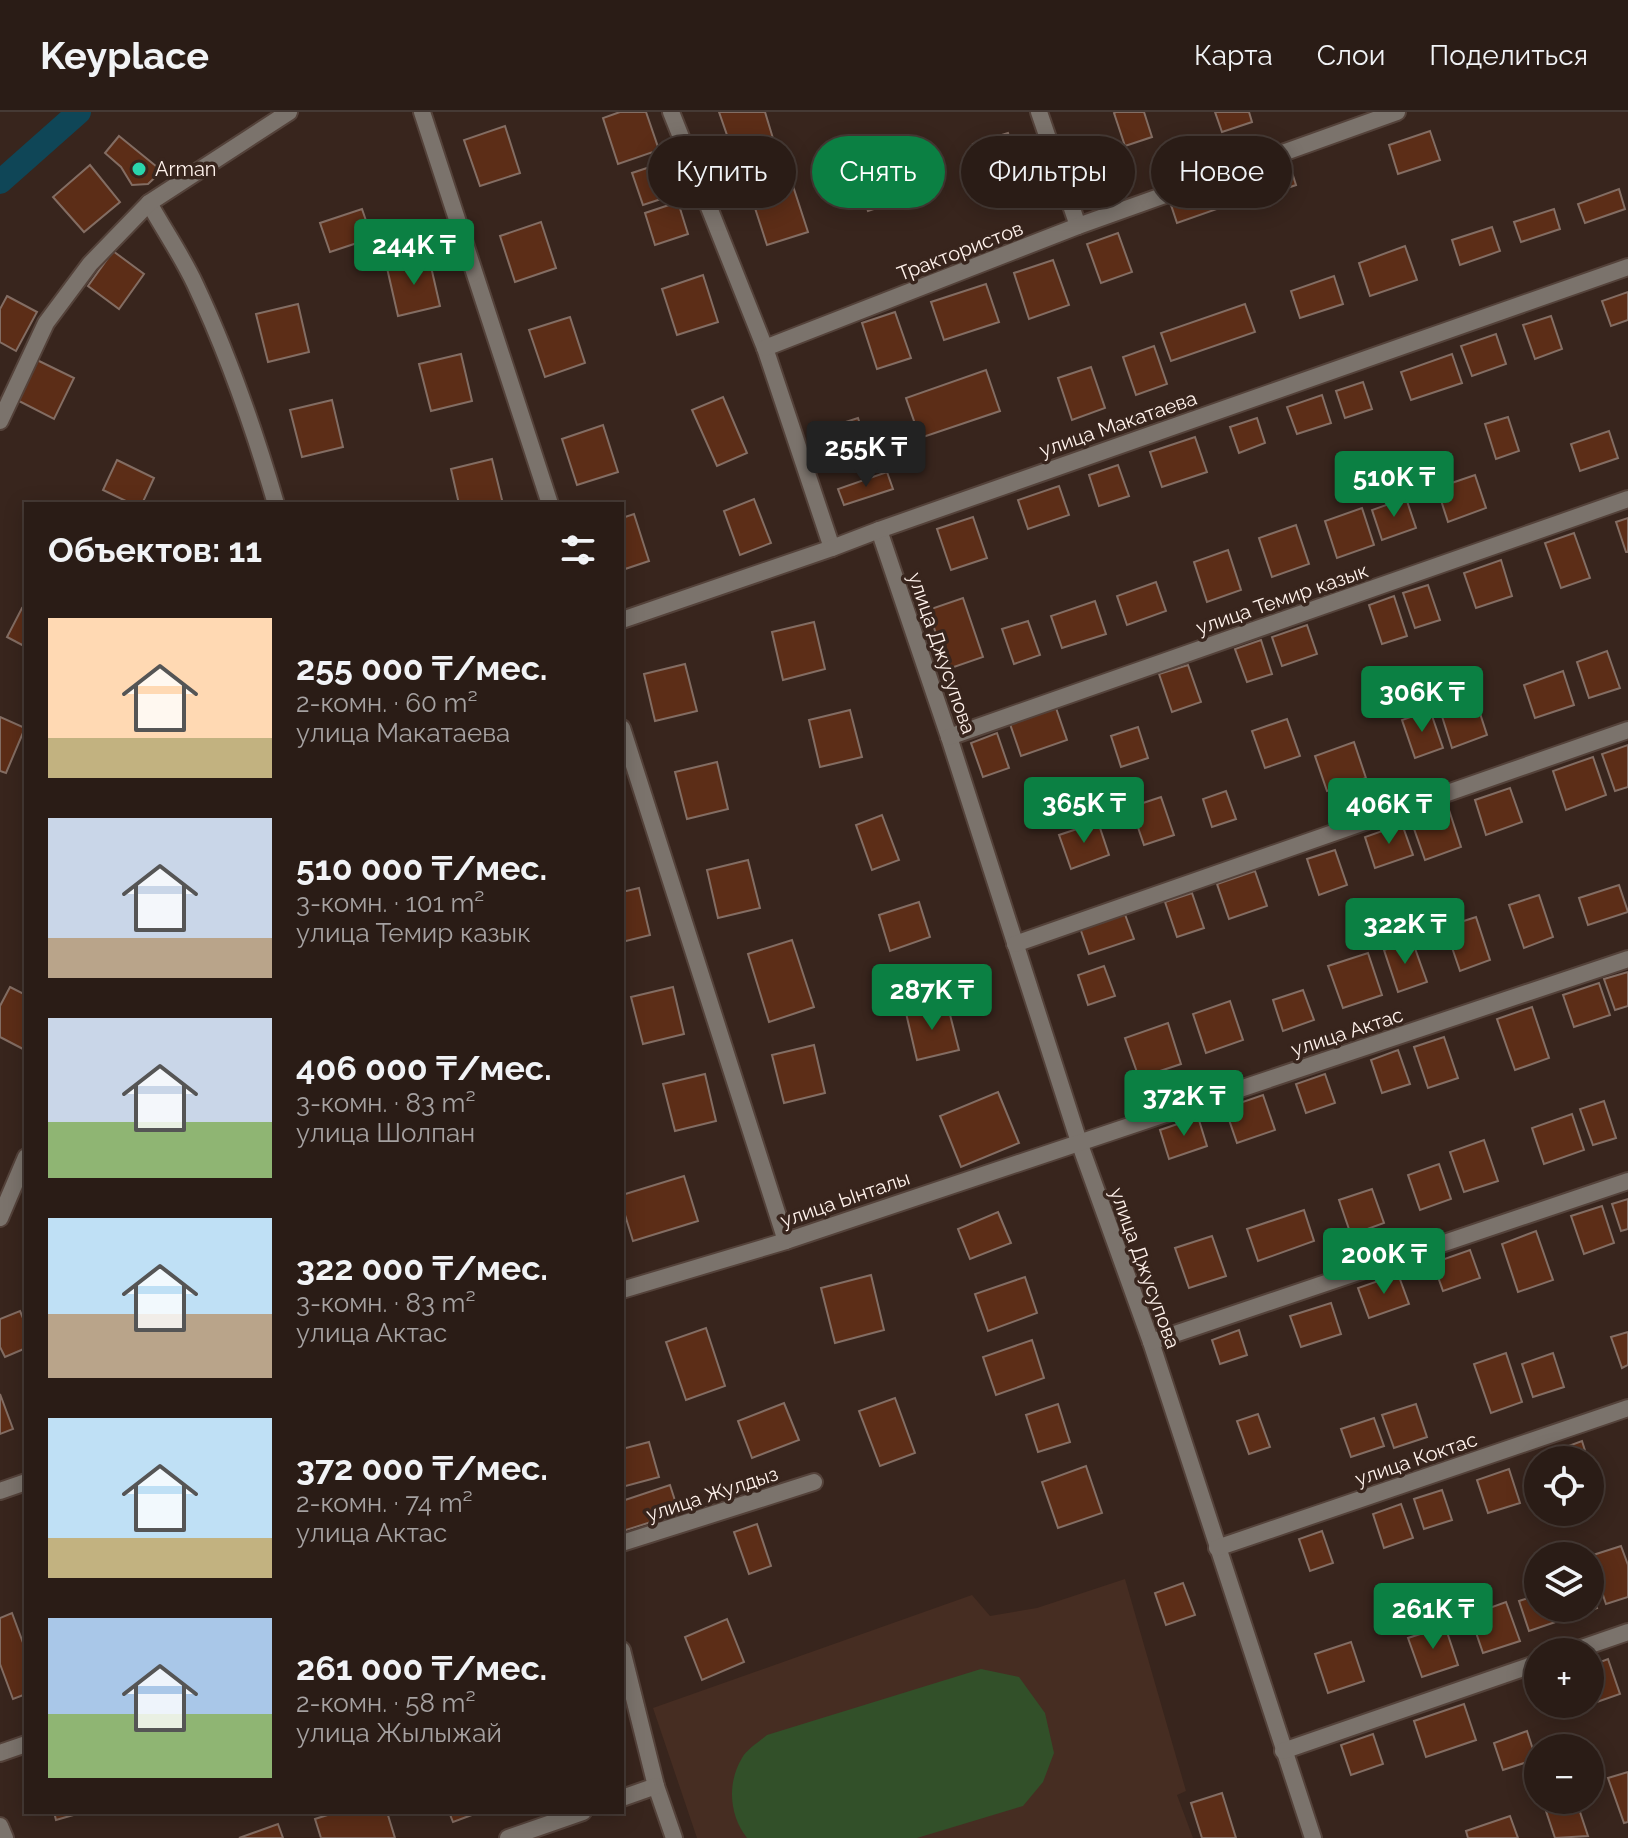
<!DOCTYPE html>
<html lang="ru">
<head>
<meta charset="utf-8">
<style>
	:root { --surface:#2a1c16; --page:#362923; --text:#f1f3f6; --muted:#a5a1a1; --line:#463a35; --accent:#0b8043 }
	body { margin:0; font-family:Raleway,sans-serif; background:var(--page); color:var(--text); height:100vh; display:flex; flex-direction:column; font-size:30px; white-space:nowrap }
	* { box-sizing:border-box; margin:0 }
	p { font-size:26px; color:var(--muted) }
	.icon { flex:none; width:44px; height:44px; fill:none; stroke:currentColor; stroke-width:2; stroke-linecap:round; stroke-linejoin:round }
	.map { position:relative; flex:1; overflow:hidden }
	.panel { position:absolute; left:24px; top:390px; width:600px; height:1312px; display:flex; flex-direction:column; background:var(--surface); border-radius:0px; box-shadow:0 4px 20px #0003,0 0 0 2px var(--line) }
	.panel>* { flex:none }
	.banner { position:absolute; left:648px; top:24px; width:760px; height:72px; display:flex; gap:16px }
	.tools { position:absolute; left:1524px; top:1334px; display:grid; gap:16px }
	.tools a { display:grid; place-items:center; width:80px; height:80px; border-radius:50%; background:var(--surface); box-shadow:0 4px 20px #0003,0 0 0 2px var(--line); font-size:40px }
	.price { position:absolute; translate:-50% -68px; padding:0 18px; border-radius:8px; background:var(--accent); color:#fff; font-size:26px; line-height:52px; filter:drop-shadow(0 2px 4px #0008) }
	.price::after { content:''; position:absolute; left:50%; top:48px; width:24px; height:18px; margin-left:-12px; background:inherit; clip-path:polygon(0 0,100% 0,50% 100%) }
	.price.selected { background:#222; color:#fff }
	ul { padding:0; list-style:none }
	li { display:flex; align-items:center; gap:24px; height:200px; padding:0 24px }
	li span { display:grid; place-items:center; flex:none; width:224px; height:160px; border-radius:0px; color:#555 }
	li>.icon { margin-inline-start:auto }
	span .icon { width:96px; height:96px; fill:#fffc; stroke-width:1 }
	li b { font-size:34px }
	h2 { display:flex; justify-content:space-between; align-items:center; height:96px; padding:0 24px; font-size:34px }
	.pill { padding:0 28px; border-radius:36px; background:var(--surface); box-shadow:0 4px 20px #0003,0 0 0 2px var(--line); font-size:28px; line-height:72px }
	.pill.selected { background:var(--accent); color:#fff }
	header { display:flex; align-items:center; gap:48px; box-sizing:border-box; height:112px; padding:0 40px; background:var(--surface); border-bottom:2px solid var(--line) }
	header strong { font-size:38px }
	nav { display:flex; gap:44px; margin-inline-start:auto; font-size:28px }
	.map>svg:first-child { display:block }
	.built { fill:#462d22 }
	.green { fill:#325029 }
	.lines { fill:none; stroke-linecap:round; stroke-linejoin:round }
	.canal { stroke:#0f4657; stroke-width:24 }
	.building { fill:#5c2d17; stroke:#836d63; stroke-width:2 }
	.street-casing { stroke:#54423a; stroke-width:20 }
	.street { stroke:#7b736c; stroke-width:16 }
	.poi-dot { fill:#2ad5ac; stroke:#38251d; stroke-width:3 }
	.labels { text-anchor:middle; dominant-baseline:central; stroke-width:7; stroke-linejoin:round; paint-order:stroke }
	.poi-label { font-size:20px; fill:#fff2ec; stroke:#38251d; text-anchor:start }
	.street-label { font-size:20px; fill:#fff2ec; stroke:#38251d }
</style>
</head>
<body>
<header>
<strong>Keyplace</strong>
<nav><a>Карта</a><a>Слои</a><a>Поделиться</a></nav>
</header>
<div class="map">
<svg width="1628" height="1726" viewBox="0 0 1628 1726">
	<rect width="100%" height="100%" fill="#38251d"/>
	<path class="built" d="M1125 1467 1186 1679 1177 1683 1193 1726H697L653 1596 972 1483 990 1504 1037 1496Z"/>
	<path class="green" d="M981 1557 1019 1565 1045 1601 1054 1641 1043 1670 1023 1694 917 1726H747C729 1703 727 1671 742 1646 747 1637 759 1630 767 1623Z"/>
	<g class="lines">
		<path class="canal" d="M0 70 79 0"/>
	</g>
	<g class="building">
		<path d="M620 0H646L659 38 618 52 603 6Z"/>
		<path d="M719 0H765L775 33 735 46Z"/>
		<path d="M1116 0H1144L1152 25 1125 34 1114 1Z"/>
		<path d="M1215 0H1249L1252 10 1222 20Z"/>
		<path d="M505 14 520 61 480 74 464 28Z"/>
		<path d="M1430 19 1440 48 1398 62 1389 33Z"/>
		<path d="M1008 21 1019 54 984 65 973 32Z"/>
		<path d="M119 24 162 59 148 72 132 73 121 55 105 41Z"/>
		<path d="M894 39 909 85 868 99 853 52Z"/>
		<path d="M665 50 676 82 643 93 632 61Z"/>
		<path d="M1289 51 1296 73 1249 89 1242 67Z"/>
		<path d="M90 53 120 90 84 120 53 85Z"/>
		<path d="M793 74 808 120 767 133 752 87Z"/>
		<path d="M1210 76 1217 97 1177 111 1170 90Z"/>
		<path d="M1619 77 1625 97 1585 111 1578 92Z"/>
		<path d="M678 90 688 122 655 133 645 101Z"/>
		<path d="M362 97 372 126 330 140 320 111Z"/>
		<path d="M1554 97 1560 117 1521 130 1514 110Z"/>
		<path d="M541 110 556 156 515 170 500 124Z"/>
		<path d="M1492 115 1500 139 1460 153 1452 128Z"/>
		<path d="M1118 121 1132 160 1101 171 1087 132Z"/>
		<path d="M1405 134 1417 168 1370 184 1359 151Z"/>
		<path d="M113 139 144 162 119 197 88 174Z"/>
		<path d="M429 146 440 194 398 204 387 156Z"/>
		<path d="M1053 148 1069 193 1029 207 1014 161Z"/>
		<path d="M703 163 718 210 677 223 662 177Z"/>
		<path d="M1334 164 1343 192 1300 206 1291 179Z"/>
		<path d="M986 172 999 210 944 228 931 190Z"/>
		<path d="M1628 180V208L1611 214 1602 189Z"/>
		<path d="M7 184 37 200 16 239 0 230V197Z"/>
		<path d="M298 192 309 240 268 250 256 202Z"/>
		<path d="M1245 192 1255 220 1171 249 1161 221Z"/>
		<path d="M895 200 911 246 877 257 862 211Z"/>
		<path d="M1551 204 1562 237 1535 247 1523 213Z"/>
		<path d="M570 205 585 251 545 265 529 218Z"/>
		<path d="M1496 222 1506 252 1472 264 1461 234Z"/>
		<path d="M1154 234 1167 272 1136 283 1123 245Z"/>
		<path d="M461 242 472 289 431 299 419 252Z"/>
		<path d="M1452 242 1462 271 1411 288 1401 260Z"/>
		<path d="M37 248 74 266 54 307 17 288Z"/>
		<path d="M1091 255 1105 296 1072 308 1058 266Z"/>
		<path d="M986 258 1000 299 920 326 906 286Z"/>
		<path d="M1363 270 1372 297 1345 306 1336 279Z"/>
		<path d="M1322 283 1331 311 1297 322 1287 295Z"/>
		<path d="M723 285 747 341 717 354 692 298Z"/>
		<path d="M332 288 343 335 302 345 290 298Z"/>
		<path d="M1508 305 1519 339 1496 347 1485 312Z"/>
		<path d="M858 306 870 343 834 356 821 318Z"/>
		<path d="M1257 306 1265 331 1239 341 1230 315Z"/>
		<path d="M603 313 618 360 577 373 562 327Z"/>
		<path d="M1609 319 1618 346 1580 359 1571 332Z"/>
		<path d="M1195 325 1207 360 1162 375 1150 340Z"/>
		<path d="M492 347 503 392H459L451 357Z"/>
		<path d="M117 348 154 366 142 392H132L103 378Z"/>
		<path d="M1118 353 1129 384 1099 394 1089 363Z"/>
		<path d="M887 360 893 377 844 393 838 377Z"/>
		<path d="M1475 363 1486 396 1448 410 1437 376Z"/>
		<path d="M1059 374 1069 403 1028 417 1018 388Z"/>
		<path d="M1406 386 1416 416 1382 428 1372 398Z"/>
		<path d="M754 387 771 431 740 443 724 399Z"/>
		<path d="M1362 396 1374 433 1337 446 1325 409Z"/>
		<path d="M634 402 649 449 622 458V406Z"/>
		<path d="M973 405 987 446 951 458 937 417Z"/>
		<path d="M1628 406V440H1626L1616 410Z"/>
		<path d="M1296 413 1309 452 1272 465 1259 426Z"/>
		<path d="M1574 421 1590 466 1561 476 1545 431Z"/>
		<path d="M1228 438 1241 478 1207 490 1194 450Z"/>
		<path d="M1501 448 1512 484 1476 496 1464 461Z"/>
		<path d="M1156 470 1166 499 1127 513 1117 484Z"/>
		<path d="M1428 473 1440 508 1415 516 1403 481Z"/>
		<path d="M1394 484 1407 524 1382 532 1369 493Z"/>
		<path d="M963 486 983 545 948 557 928 498Z"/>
		<path d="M1095 489 1106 522 1062 536 1051 504Z"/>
		<path d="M22 496 26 498V535L7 525Z"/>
		<path d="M1028 509 1040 543 1014 552 1002 517Z"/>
		<path d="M814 510 825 557 783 568 772 520Z"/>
		<path d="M1307 513 1317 542 1282 554 1272 525Z"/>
		<path d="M1261 528 1272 562 1247 570 1235 537Z"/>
		<path d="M1607 539 1620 576 1589 586 1577 550Z"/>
		<path d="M685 552 697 599 655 609 644 562Z"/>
		<path d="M1188 553 1201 590 1172 600 1159 562Z"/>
		<path d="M1563 559 1574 593 1535 606 1524 573Z"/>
		<path d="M1475 586 1487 623 1452 636 1440 598Z"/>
		<path d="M1055 593 1067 628 1021 644 1009 609Z"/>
		<path d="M850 598 862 645 820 655 809 608Z"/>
		<path d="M1430 598 1443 636 1415 646 1402 608Z"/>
		<path d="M0 605 25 616 6 661 0 659Z"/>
		<path d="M1287 607 1300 644 1265 656 1252 619Z"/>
		<path d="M1138 615 1148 646 1121 655 1111 624Z"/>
		<path d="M997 621 1009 656 983 665 971 631Z"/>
		<path d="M1354 630 1366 666 1327 679 1315 644Z"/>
		<path d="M1628 633V675L1615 679 1602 642Z"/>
		<path d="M1593 645 1606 683 1566 698 1553 659Z"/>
		<path d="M717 650 728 697 687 707 675 660Z"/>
		<path d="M1510 676 1522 710 1486 723 1475 688Z"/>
		<path d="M1226 679 1236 707 1212 715 1203 687Z"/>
		<path d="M1161 685 1174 723 1144 733 1131 695Z"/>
		<path d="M1449 698 1461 735 1425 748 1412 711Z"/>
		<path d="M882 703 899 748 872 758 856 713Z"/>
		<path d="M1098 710 1109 743 1071 757 1059 723Z"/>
		<path d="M1402 712 1413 743 1375 756 1365 725Z"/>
		<path d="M1335 738 1347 773 1319 783 1307 747Z"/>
		<path d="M748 748 760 796 718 806 707 758Z"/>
		<path d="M1255 759 1267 794 1229 807 1217 772Z"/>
		<path d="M1619 773 1628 800 1588 813 1579 786Z"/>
		<path d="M639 776 650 823 622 830V780Z"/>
		<path d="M1192 781 1204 816 1177 825 1165 790Z"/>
		<path d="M1539 783 1553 825 1524 836 1509 793Z"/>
		<path d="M919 790 930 825 890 839 879 803Z"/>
		<path d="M1123 797 1134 827 1089 842 1079 813Z"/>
		<path d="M1476 805 1490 848 1460 859 1445 815Z"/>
		<path d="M792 828 814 895 769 910 748 842Z"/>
		<path d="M1412 828 1427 870 1398 880 1384 838Z"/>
		<path d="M1368 841 1382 883 1343 896 1328 854Z"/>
		<path d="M1104 854 1115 884 1088 893 1078 863Z"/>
		<path d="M1628 860V894L1615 898 1604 867Z"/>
		<path d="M1599 871 1610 903 1574 915 1563 883Z"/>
		<path d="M10 875 26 883 25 938 0 925V894Z"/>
		<path d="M673 875 684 922 643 932 631 885Z"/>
		<path d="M1303 878 1314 908 1283 919 1273 888Z"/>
		<path d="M1230 889 1243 928 1206 941 1193 902Z"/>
		<path d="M947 891 959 938 917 948 906 901Z"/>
		<path d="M1532 895 1549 946 1515 958 1497 907Z"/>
		<path d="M1168 911 1181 952 1139 966 1125 926Z"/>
		<path d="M1444 925 1458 966 1428 976 1414 935Z"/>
		<path d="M814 933 825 981 784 991 772 943Z"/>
		<path d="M1398 938 1410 972 1382 981 1371 948Z"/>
		<path d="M705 962 716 1009 675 1019 663 972Z"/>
		<path d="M1325 962 1335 991 1306 1001 1296 972Z"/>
		<path d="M998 980 1019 1031 961 1055 940 1004Z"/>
		<path d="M1263 983 1275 1018 1237 1031 1225 996Z"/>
		<path d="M1604 989 1616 1026 1593 1033 1580 997Z"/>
		<path d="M1572 1002 1584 1038 1544 1052 1532 1016Z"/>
		<path d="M1198 1005 1207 1034 1169 1047 1160 1018Z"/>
		<path d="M1484 1028 1498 1069 1464 1080 1450 1040Z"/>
		<path d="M1439 1052 1451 1087 1420 1098 1408 1063Z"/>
		<path d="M684 1064 698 1109 633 1129 622 1093V1083Z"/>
		<path d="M1372 1077 1384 1111 1351 1123 1339 1088Z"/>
		<path d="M1628 1087V1117L1621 1119 1612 1092Z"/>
		<path d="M1602 1094 1614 1131 1584 1142 1571 1104Z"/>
		<path d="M1304 1098 1314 1129 1258 1149 1247 1117Z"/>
		<path d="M998 1100 1011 1131 970 1147 958 1117Z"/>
		<path d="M1536 1119 1553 1168 1518 1180 1502 1132Z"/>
		<path d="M1212 1124 1226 1164 1189 1176 1175 1136Z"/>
		<path d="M1470 1138 1480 1166 1443 1179 1433 1151Z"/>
		<path d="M1398 1162 1409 1192 1369 1206 1358 1176Z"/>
		<path d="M871 1163 884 1218 835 1231 821 1176Z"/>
		<path d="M1025 1165 1037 1201 988 1219 975 1182Z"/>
		<path d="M1331 1191 1341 1222 1301 1235 1290 1204Z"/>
		<path d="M20 1199 26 1213V1236L5 1245 0 1235V1207Z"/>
		<path d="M706 1216 725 1274 686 1288 666 1230Z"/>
		<path d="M1239 1218 1247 1243 1220 1252 1212 1228Z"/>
		<path d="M1628 1220V1253L1622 1256 1611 1225Z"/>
		<path d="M1032 1228 1044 1266 996 1283 983 1245Z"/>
		<path d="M1506 1241 1522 1290 1491 1301 1474 1252Z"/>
		<path d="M1553 1241 1564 1275 1533 1285 1522 1252Z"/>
		<path d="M0 1282 13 1317 0 1322Z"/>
		<path d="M895 1286 915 1341 880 1354 859 1299Z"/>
		<path d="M784 1291 799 1328 752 1346 738 1309Z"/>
		<path d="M1058 1292 1070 1330 1038 1340 1026 1303Z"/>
		<path d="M1416 1292 1427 1325 1394 1336 1382 1303Z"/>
		<path d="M1258 1302 1270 1335 1249 1342 1237 1309Z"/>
		<path d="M1374 1306 1384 1334 1351 1345 1341 1317Z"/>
		<path d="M1582 1329 1588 1348H1555L1552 1340Z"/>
		<path d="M649 1330 659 1365 622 1375V1337Z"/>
		<path d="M1086 1354 1102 1401 1058 1416 1042 1370Z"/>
		<path d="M1509 1357 1520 1391 1488 1401 1477 1368Z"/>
		<path d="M670 1373 679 1401 623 1419 622 1389Z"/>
		<path d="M1442 1378 1452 1408 1424 1417 1414 1387Z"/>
		<path d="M1401 1392 1413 1426 1384 1436 1373 1402Z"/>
		<path d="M757 1412 771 1454 749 1462 734 1420Z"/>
		<path d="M1322 1419 1333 1451 1310 1459 1299 1427Z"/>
		<path d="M1621 1434 1628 1453V1485L1606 1492 1590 1444Z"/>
		<path d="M1183 1471 1195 1503 1166 1513 1155 1481Z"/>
		<path d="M1590 1475 1597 1496 1529 1519 1519 1489 1538 1483V1496H1590Z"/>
		<path d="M1506 1490 1520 1529 1483 1541 1470 1503Z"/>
		<path d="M12 1501 26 1539V1582L13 1587 0 1552V1506Z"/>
		<path d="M727 1507 744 1550 702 1568 685 1525Z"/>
		<path d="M1445 1514 1458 1553 1422 1565 1408 1526Z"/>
		<path d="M1351 1530 1364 1569 1328 1581 1315 1542Z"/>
		<path d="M1608 1547 1620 1582 1591 1592 1590 1554Z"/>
		<path d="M1464 1592 1476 1628 1426 1645 1414 1609Z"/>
		<path d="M1527 1619 1536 1647 1503 1658 1494 1631Z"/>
		<path d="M1373 1622 1383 1652 1351 1663 1341 1633Z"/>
		<path d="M1628 1660V1710L1624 1711 1608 1666Z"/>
		<path d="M1222 1681 1236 1726H1202L1191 1691Z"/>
		<path d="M1568 1688H1576L1588 1724 1555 1726 1545 1696Z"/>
		<path d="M54 1700H84L56 1708Z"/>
		<path d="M337 1700H387L395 1726H321L315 1707Z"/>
		<path d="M449 1700H480L453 1710Z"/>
		<path d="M1510 1704 1518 1726H1468L1466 1719Z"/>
		<path d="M278 1712 283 1726H239Z"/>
	</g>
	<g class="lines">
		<defs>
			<g id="street">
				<path d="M422 0 550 392"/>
				<path d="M671 0 765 236 832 436"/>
				<path d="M1039 0 1078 114"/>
				<path d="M149 91C164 118 182 144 195 172 228 242 254 317 276 392"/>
				<path d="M765 236 1078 114 1397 0"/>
				<path d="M0 309 46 211 90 152 149 91 289 0"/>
				<path d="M879 418 949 625 1079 1030 1151 1230 1313 1726"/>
				<path d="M622 508 832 436 879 418 1628 155"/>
				<path d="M622 616 786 1129"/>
				<path d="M949 625 1628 387"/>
				<path d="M1015 832 1628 618"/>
				<path d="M0 1106 26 1045"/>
				<path d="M622 1178 786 1129 1628 847"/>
				<path d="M1151 1230 1628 1069"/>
				<path d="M0 1379 26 1370"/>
				<path d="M622 1431 814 1370"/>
				<path d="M1217 1436 1628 1296"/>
				<path d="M622 1538 656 1674 674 1726"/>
				<path d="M1570 1540 1628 1520"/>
				<path d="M1283 1639 1538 1551"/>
				<path d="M0 1641 26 1632"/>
				<path d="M622 1686 656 1674"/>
				<path d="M0 1714 5 1726"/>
				<path d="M508 1726 583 1700"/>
			</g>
		</defs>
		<use href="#street" class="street-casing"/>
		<use href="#street" class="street"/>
	</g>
	<circle class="poi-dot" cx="139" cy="57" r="8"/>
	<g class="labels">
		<g class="poi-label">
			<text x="155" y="57">Arman</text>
		</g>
		<g class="street-label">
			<text transform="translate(960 139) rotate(-21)">Трактористов</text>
			<text transform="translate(1118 312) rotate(-19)">улица Макатаева</text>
			<text transform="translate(1282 487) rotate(-19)">улица Темир казык</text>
			<text transform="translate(942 541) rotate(71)">улица Джусупова</text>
			<text transform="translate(1347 920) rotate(-18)">улица Актас</text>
			<text transform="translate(845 1087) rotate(-19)">улица Ынталы</text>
			<text transform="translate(1145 1156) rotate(70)">улица Джусупова</text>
			<text transform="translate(1416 1347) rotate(-19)">улица Коктас</text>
			<text transform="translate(712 1382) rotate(-18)">улица Жулдыз</text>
		</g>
	</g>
</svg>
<div class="tools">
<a><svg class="icon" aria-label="locate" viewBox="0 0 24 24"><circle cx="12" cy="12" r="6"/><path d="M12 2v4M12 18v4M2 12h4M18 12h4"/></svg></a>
<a><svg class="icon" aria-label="layers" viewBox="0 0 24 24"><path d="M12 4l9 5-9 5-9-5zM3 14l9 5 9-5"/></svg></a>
<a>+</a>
<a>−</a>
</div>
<b class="price" style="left:414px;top:175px">244K ₸</b>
<b class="price selected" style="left:866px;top:377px">255K ₸</b>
<b class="price" style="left:1394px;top:407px">510K ₸</b>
<b class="price" style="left:1422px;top:622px">306K ₸</b>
<b class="price" style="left:1084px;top:733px">365K ₸</b>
<b class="price" style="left:1389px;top:734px">406K ₸</b>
<b class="price" style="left:1405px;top:854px">322K ₸</b>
<b class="price" style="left:932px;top:920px">287K ₸</b>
<b class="price" style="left:1184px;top:1026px">372K ₸</b>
<b class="price" style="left:1384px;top:1184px">200K ₸</b>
<b class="price" style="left:1433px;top:1539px">261K ₸</b>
<div class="banner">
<a class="pill">Купить</a>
<a class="pill selected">Снять</a>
<a class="pill">Фильтры</a>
<a class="pill">Новое</a>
</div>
<section class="panel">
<h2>Объектов: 11<svg class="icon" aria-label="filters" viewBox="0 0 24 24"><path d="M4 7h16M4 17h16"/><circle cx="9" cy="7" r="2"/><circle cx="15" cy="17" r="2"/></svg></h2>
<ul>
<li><span style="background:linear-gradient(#ffd9b3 75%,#c2b280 0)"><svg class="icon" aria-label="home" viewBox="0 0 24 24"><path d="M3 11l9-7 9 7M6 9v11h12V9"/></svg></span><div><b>255 000 ₸/мес.</b><p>2-комн. · 60 m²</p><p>улица Макатаева</p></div></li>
<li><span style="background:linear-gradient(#c9d6e8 75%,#b9a48a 0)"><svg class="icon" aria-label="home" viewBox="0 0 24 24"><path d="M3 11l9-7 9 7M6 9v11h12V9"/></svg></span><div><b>510 000 ₸/мес.</b><p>3-комн. · 101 m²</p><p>улица Темир казык</p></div></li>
<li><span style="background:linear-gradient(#c9d6e8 65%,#8fb573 0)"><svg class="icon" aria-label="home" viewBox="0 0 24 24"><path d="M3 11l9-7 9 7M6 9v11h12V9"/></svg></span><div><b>406 000 ₸/мес.</b><p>3-комн. · 83 m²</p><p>улица Шолпан</p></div></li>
<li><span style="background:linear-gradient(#bfe0f5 60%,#b9a48a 0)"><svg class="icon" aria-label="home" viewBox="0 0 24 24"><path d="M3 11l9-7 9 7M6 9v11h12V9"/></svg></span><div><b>322 000 ₸/мес.</b><p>3-комн. · 83 m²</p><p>улица Актас</p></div></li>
<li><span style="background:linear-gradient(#bfe0f5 75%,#c2b280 0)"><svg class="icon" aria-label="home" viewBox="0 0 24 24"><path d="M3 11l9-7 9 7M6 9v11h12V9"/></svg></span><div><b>372 000 ₸/мес.</b><p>2-комн. · 74 m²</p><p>улица Актас</p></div></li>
<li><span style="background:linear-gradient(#a9c7e8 60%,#8fb573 0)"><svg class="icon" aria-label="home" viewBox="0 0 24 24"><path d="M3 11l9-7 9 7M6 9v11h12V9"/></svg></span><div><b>261 000 ₸/мес.</b><p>2-комн. · 58 m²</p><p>улица Жылыжай</p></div></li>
</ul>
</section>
</div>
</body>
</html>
